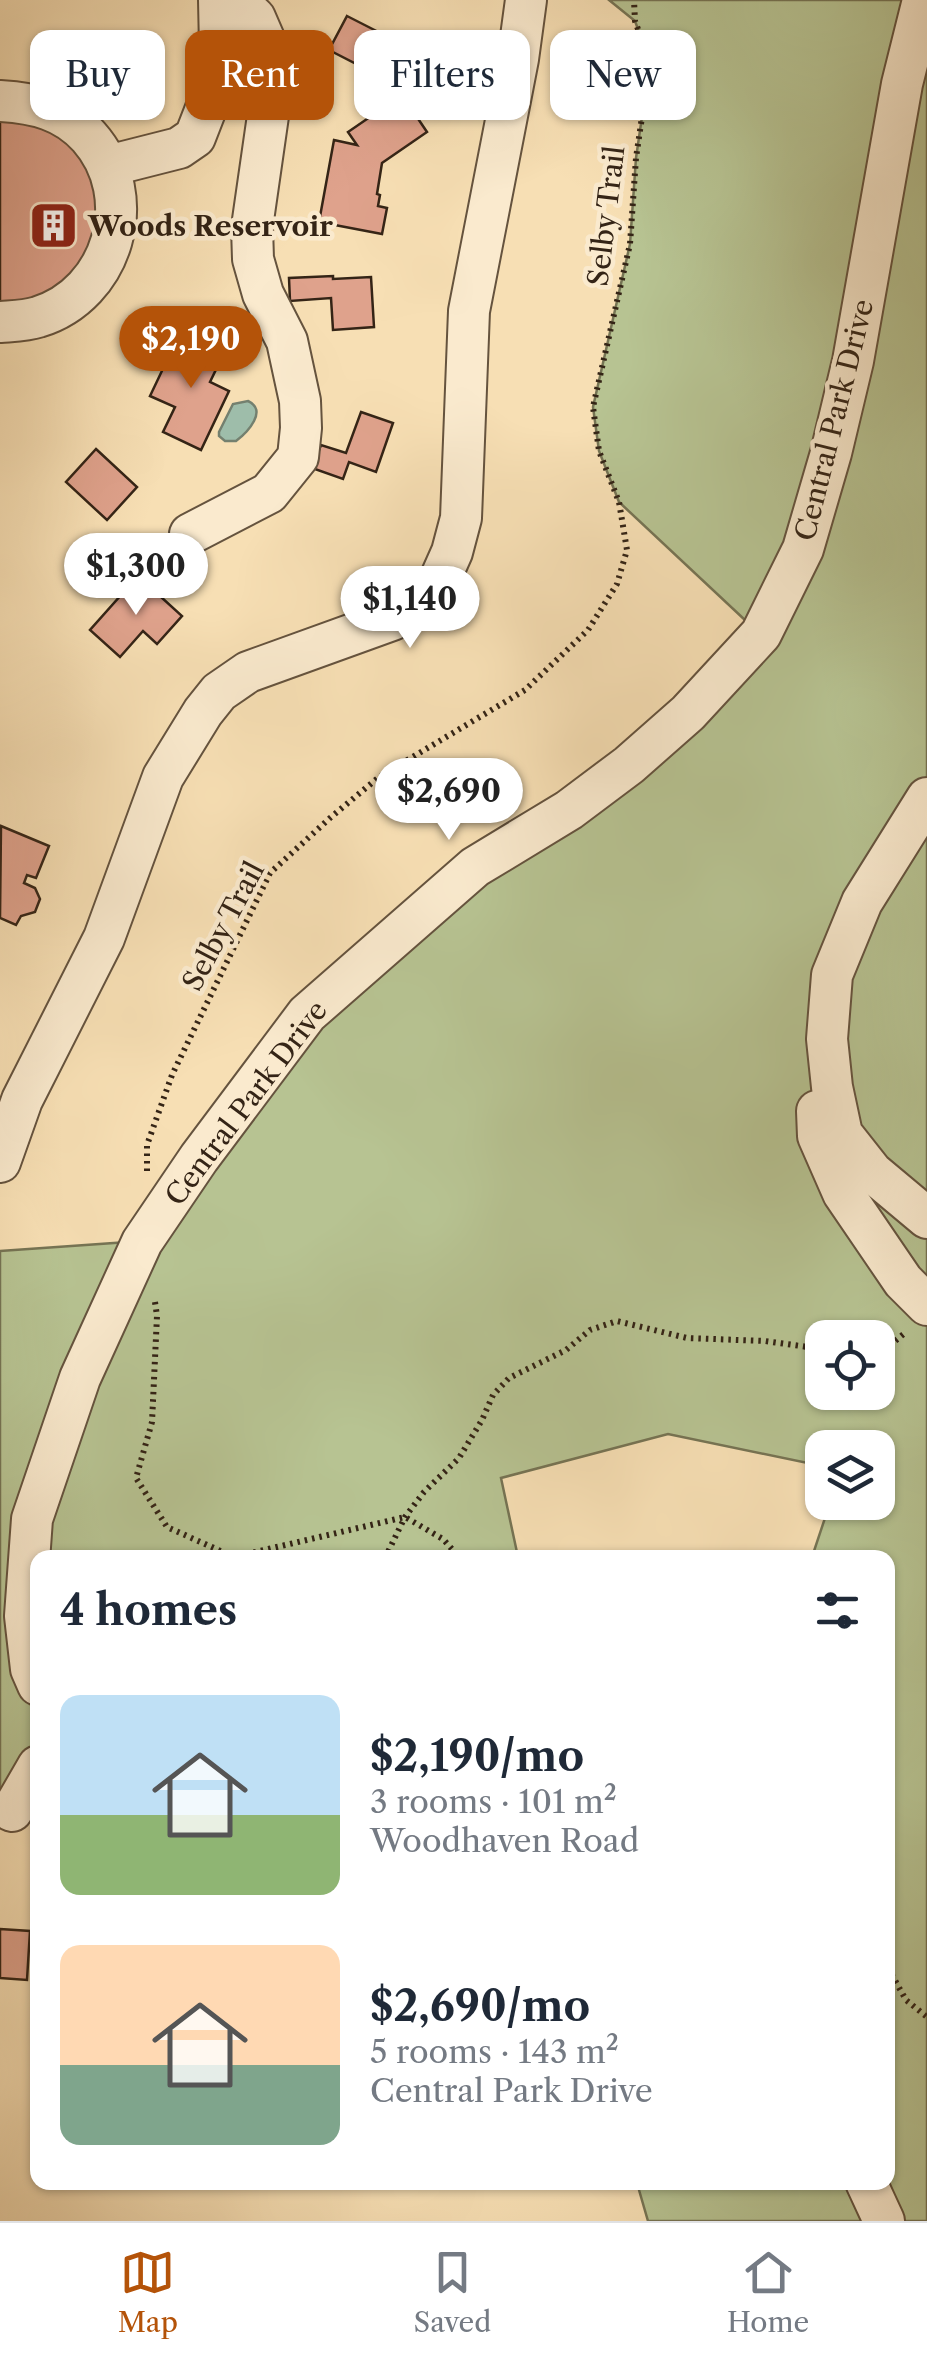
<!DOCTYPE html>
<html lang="en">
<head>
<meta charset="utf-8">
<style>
	:root { --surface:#fff; --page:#f6f6f7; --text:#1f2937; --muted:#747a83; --line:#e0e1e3; --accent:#b45309 }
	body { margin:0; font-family:"Libre Caslon Text",serif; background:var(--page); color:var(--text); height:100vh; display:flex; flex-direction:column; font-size:38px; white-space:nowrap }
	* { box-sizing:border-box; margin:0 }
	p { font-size:32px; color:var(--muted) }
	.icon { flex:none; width:55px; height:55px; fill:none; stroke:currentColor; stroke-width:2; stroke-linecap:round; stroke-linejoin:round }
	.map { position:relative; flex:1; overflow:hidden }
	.panel { position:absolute; left:30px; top:1550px; width:865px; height:640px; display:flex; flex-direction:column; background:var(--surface); border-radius:20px; box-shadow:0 2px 8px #0004 }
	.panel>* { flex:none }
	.banner { position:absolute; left:30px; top:30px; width:868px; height:90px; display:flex; gap:20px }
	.tools { position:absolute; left:805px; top:1320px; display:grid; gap:20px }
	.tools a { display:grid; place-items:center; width:90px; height:90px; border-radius:20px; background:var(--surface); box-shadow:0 2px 8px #0004; font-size:50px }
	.price { position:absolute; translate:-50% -85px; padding:0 22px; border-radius:35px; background:#fff; color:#222; font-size:32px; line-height:65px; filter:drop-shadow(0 2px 5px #0008) }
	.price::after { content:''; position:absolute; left:50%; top:60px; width:30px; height:22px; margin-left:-15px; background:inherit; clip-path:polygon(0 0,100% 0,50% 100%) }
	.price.on { background:var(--accent); color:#fff }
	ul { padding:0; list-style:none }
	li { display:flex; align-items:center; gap:30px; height:250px; padding:0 30px }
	li span { display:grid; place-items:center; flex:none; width:280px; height:200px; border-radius:20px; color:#555 }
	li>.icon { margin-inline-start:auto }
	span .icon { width:120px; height:120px; fill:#fffc; stroke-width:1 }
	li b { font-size:42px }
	h2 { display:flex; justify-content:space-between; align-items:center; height:120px; padding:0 30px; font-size:42px }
	.pill { padding:0 35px; border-radius:20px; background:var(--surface); box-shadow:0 2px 8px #0004; font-size:35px; line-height:90px }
	.pill.on { background:var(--accent); color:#fff }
	.tabs { display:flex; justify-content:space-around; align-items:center; height:140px; border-top:2px solid var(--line); background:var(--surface); font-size:28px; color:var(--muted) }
	.tabs a { display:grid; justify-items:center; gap:5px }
	.tabs .on { color:var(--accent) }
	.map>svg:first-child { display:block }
	.green { fill:#b7c392; stroke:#767454; stroke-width:2.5; fill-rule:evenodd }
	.water { fill:#9ebdaa; stroke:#74806f; stroke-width:2.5 }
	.building { fill:#dfa28c; stroke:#342416; stroke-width:2.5 }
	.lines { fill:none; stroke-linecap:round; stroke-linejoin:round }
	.minor-casing { stroke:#65533e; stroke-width:44 }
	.path { stroke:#342416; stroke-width:6; stroke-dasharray:2.5 5; stroke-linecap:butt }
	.minor { stroke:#faeace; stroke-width:40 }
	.labels { text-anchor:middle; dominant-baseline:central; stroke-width:9; stroke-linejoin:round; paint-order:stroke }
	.street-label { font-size:28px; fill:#342416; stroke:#faeace }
	.poi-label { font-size:28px; font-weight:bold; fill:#342416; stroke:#faeace; text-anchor:start }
</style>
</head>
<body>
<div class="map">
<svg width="927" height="2221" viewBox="0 0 927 2221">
	<rect width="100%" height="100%" fill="#f7dfb4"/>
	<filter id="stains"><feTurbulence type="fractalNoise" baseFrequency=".002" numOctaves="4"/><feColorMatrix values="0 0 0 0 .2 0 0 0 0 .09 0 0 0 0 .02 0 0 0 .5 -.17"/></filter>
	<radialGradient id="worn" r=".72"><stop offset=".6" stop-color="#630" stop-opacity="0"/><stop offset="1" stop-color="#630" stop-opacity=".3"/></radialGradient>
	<path class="green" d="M609 0H927V2221H648L637 2183 888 2182V1558L812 1557 830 1503 878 1502V1448H822V1466L668 1434 501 1478 518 1557 38 1558 37 1766 0 1802V1251L142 1241 307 1014 761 635 619 502 599 451 593 407 630 244 636 158 650 62 635 21ZM822 1338H878V1392H822Z"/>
	<path class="water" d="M248 401C268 410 248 432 236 441H225L219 436V432L233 404Z"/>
	<g class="building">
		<path d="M347 16 392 39 374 73 329 50Z"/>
		<path d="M402 95 427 132 382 163 377 194 380 195 378 206 387 208 382 234 319 222 334 140 357 145 348 132Z"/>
		<path d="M0 110 30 112 85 147 108 210 63 295 0 312Z"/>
		<path d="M333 276V279L371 277 374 327 333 330 331 298 290 301 289 278Z"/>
		<path d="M180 333 224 353 210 382 229 391 201 450 163 432 175 407 150 396Z"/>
		<path d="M361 412 393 423 376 472 349 462 343 479 312 468 321 445 346 453Z"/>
		<path d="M96 449 137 487 107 520 66 482Z"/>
		<path d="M138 576 182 616 157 644 143 631 120 657 90 630Z"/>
		<path d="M1 826 49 846 36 878 27 875 24 883 35 888 40 899 35 912 21 916 16 925 0 918Z"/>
		<path d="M0 1929 30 1931 27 1980 0 1978Z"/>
	</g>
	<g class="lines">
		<defs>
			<g id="minor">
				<path d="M0 101C35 103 65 110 89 137 142 197 113 294 38 317 26 321 12 321 0 322"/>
				<path d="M108 166 179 148 195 137 214 88 220 47 219 0"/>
				<path d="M190 534 269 493 298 457 301 428 300 401 287 341 263 294 253 259 252 227 273 81 271 55 255 18 237 0"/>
				<path d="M927 798 862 902 832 975 827 1039 832 1087 842 1134 872 1172 927 1218"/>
				<path d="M817 1111 818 1136 843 1193 903 1281 927 1305"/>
				<path d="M0 1162 22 1100 104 938 163 777 203 712 219 692 248 672 392 620 420 600 440 579 452 552 461 518 469 311 518 59 526 0"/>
				<path d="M38 1685 31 1669 25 1616 32 1519 80 1378 142 1242 199 1158 307 1014 475 867 569 810 629 765 688 713 761 634 803 549 831 453 853 361 902 84 923 0"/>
				<path d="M12 1811 38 1766"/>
				<path d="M866 2182 884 2221"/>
			</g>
		</defs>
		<use href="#minor" class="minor-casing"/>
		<g class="path">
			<path d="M147 1171V1145L172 1075 270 873 330 818 379 777 525 690 588 630 617 584 627 550 619 502 599 451 593 407 630 244 636 158 650 62 635 21 634 0"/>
			<path d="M155 1302 157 1316 152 1422 136 1478 167 1527 234 1557 405 1517 443 1539 460 1558"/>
			<path d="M878 1355 906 1332"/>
			<path d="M385 1558 405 1517 424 1492 459 1458 482 1420 493 1395 509 1378 566 1350 590 1330 617 1321 687 1338 765 1341 822 1349"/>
			<path d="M888 1968 906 2000 927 2017"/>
		</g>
		<use href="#minor" class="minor"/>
	</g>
	<defs>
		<symbol id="building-square" viewBox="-11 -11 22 22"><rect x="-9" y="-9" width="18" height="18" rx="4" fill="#8f2418" stroke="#faeace"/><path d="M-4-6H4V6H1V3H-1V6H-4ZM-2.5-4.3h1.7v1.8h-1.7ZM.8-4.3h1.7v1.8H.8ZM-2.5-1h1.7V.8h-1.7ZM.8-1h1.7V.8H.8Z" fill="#fff"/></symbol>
	</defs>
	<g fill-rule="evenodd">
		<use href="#building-square" x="26" y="198" width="55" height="55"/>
	</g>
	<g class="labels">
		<g class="street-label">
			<text transform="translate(606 216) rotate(-83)">Selby Trail</text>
			<text transform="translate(834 420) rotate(-76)">Central Park Drive</text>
			<text transform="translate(223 926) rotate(-62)">Selby Trail</text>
			<text transform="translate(246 1103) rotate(-53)">Central Park Drive</text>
		</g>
		<g class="poi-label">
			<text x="88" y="226">Woods Reservoir</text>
		</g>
	</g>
	<rect width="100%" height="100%" filter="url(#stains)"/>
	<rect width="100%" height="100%" fill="url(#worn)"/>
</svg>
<div class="tools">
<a><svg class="icon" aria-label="locate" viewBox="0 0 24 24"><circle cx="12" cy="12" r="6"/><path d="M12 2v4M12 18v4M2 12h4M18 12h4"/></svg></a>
<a><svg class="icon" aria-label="layers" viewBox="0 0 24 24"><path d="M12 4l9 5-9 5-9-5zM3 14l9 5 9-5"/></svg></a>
</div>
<b class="price on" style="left:191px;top:391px">$2,190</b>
<b class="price" style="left:136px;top:618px">$1,300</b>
<b class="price" style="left:410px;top:651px">$1,140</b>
<b class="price" style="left:449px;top:843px">$2,690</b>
<div class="banner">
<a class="pill">Buy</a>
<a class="pill on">Rent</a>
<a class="pill">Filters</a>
<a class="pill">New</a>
</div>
<section class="panel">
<h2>4 homes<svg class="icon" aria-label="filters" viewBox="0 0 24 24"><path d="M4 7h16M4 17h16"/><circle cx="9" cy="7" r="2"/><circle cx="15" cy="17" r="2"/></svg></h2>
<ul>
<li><span style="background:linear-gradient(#bfe0f5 60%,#8fb573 0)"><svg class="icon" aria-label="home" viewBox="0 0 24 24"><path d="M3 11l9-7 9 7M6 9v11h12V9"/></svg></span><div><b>$2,190/mo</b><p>3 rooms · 101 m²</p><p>Woodhaven Road</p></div></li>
<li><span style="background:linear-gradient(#ffd9b3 60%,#7fa58c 0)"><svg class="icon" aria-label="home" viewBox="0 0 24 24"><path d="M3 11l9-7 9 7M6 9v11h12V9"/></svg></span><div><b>$2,690/mo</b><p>5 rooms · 143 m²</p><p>Central Park Drive</p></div></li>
</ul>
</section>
</div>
<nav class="tabs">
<a class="on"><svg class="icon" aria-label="map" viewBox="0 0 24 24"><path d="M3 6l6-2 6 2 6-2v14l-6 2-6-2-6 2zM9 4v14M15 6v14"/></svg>Map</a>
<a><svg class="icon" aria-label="saved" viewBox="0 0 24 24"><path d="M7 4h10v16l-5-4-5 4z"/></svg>Saved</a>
<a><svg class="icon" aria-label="home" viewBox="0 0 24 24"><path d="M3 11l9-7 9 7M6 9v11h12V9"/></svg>Home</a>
</nav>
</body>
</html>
